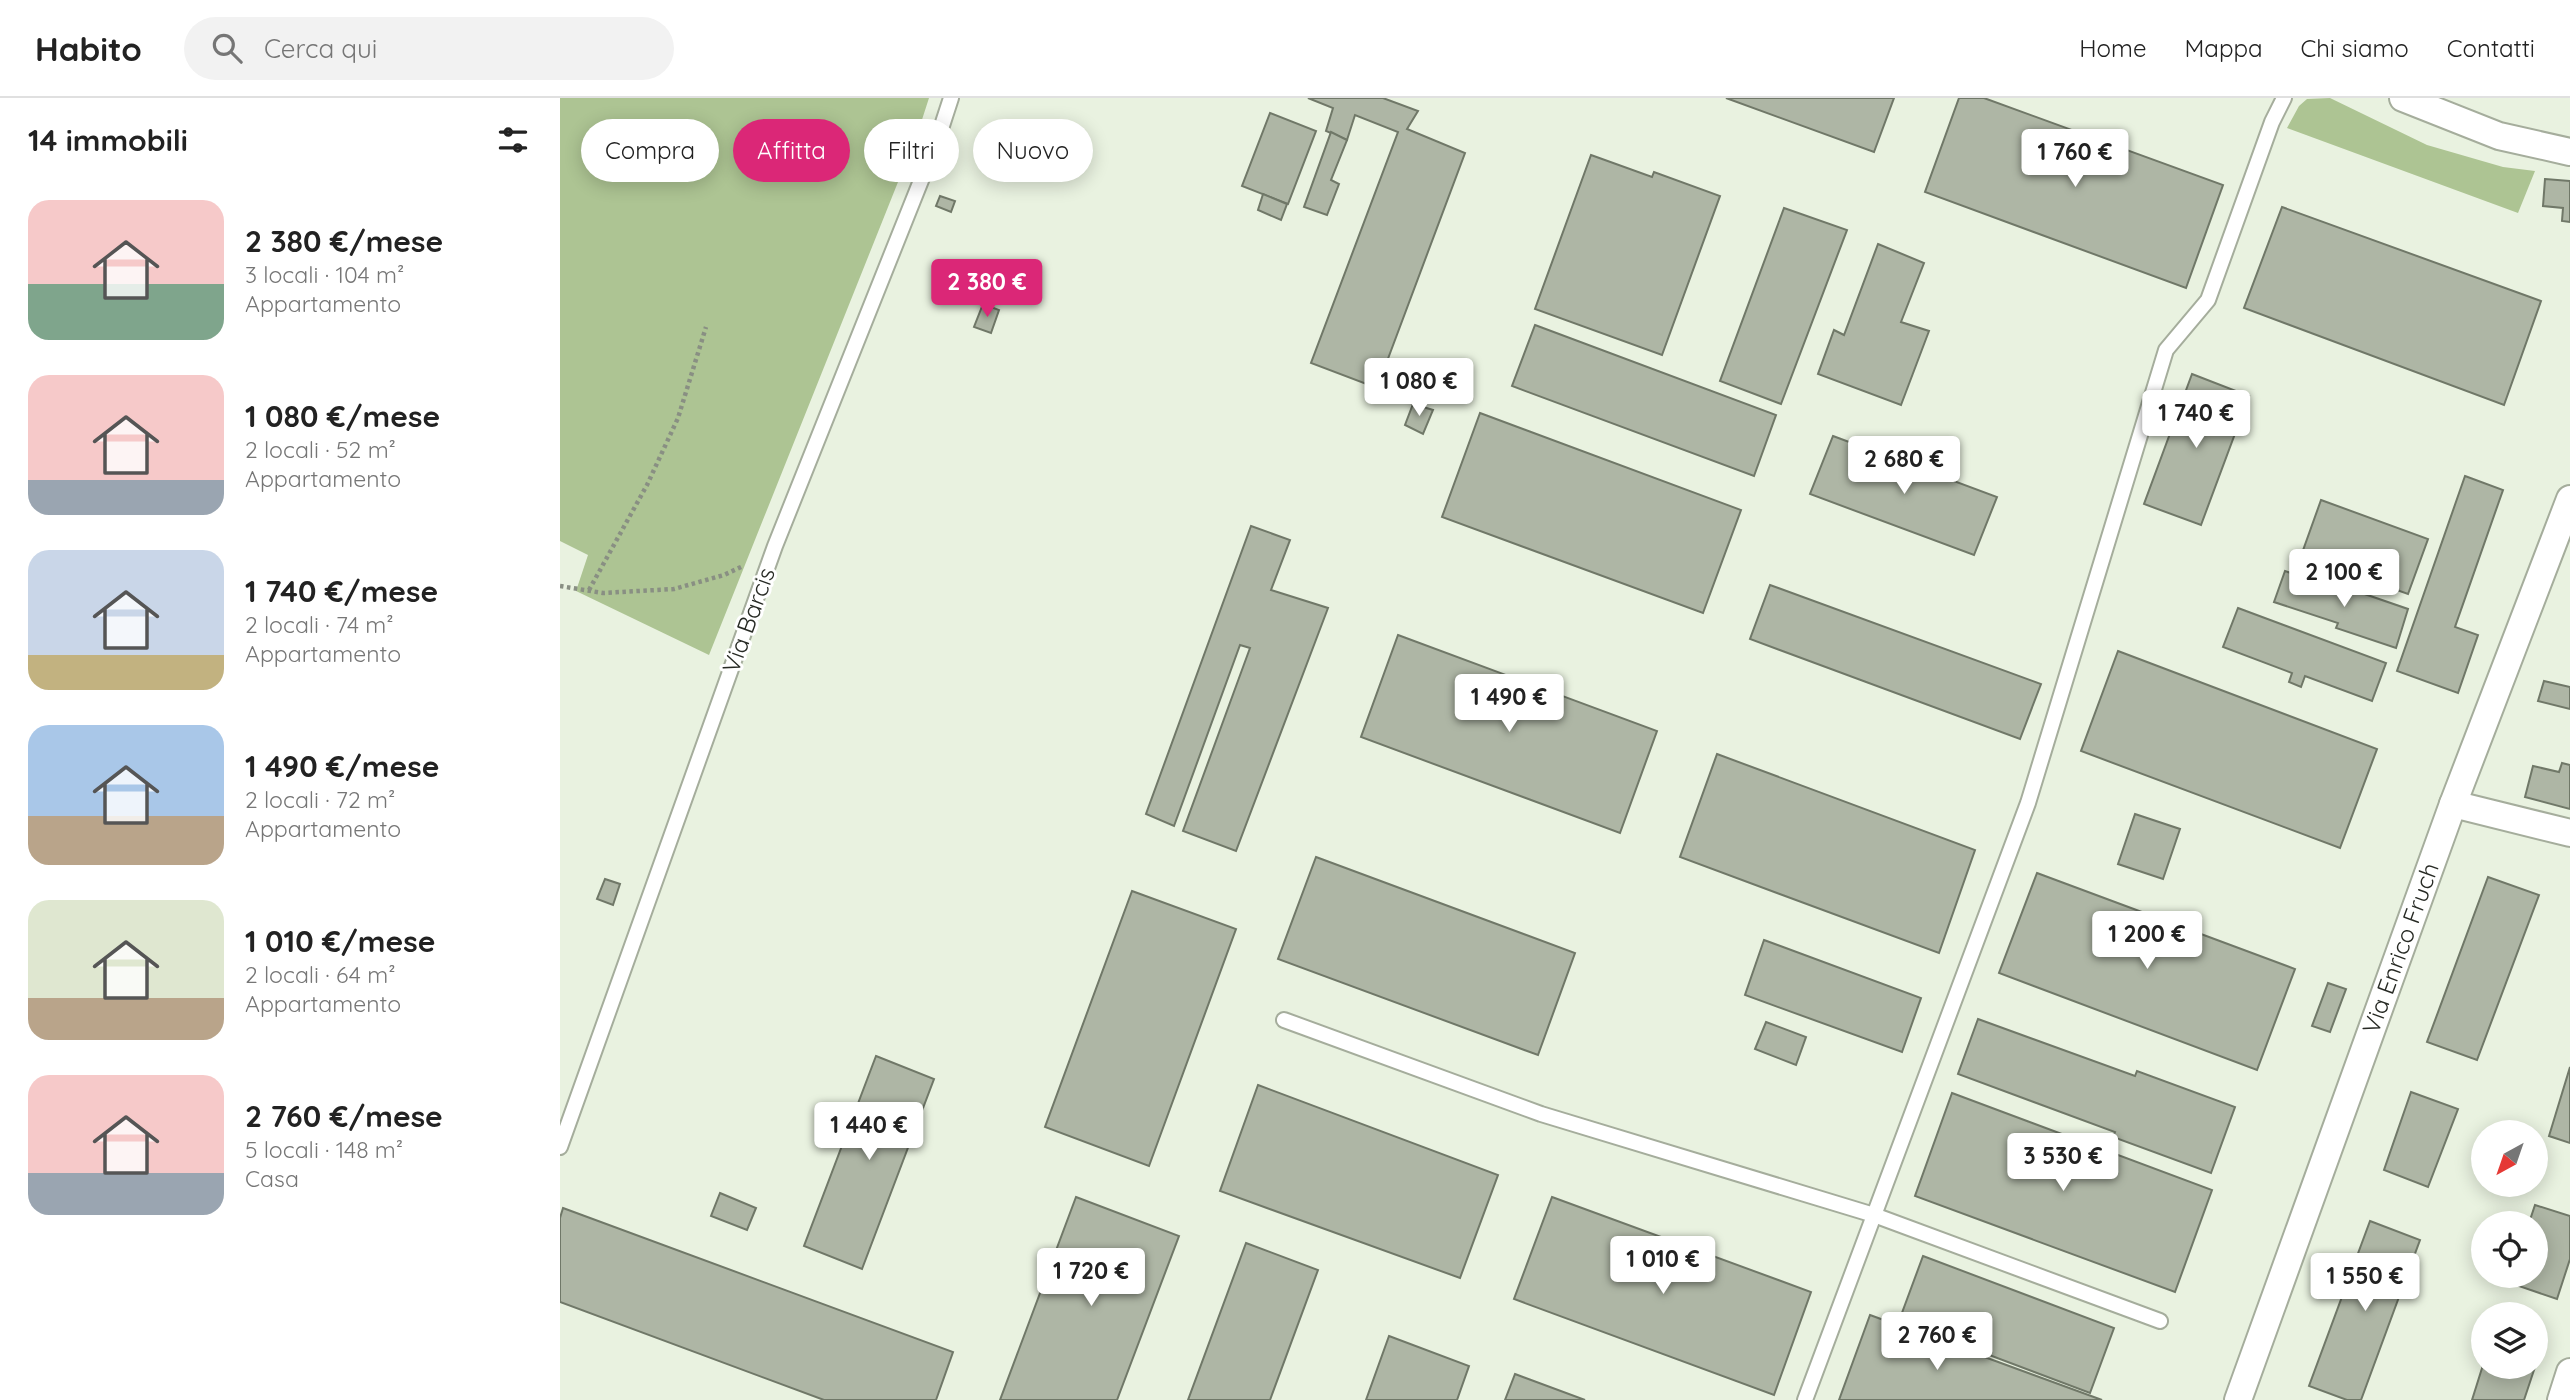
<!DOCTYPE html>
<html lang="it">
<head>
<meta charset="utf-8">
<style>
	:root { --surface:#fff; --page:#f2f2f2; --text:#222; --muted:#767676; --line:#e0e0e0; --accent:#db2777 }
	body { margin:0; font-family:Quicksand,sans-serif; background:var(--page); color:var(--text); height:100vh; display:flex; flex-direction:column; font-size:26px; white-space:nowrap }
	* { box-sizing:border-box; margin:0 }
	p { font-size:23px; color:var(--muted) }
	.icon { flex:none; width:38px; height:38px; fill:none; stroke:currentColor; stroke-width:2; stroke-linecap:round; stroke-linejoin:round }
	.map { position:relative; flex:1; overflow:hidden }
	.panel { display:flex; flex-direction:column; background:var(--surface); width:560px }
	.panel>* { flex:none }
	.top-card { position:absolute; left:21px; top:21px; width:665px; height:63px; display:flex; gap:14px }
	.needle { width:46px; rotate:220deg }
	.fabs { position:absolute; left:1911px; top:1022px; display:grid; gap:14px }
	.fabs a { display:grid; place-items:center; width:77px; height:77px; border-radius:50%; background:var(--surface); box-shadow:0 4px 18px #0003; font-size:35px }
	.price { position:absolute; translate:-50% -60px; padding:0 16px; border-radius:7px; background:#fff; color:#222; font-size:23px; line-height:46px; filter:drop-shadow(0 2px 4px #0008) }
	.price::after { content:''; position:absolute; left:50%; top:42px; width:21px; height:16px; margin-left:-10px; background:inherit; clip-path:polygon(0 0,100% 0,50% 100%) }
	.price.on { background:var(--accent); color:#fff }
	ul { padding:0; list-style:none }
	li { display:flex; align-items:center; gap:21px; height:175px; padding:0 28px }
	li span { display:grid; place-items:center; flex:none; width:196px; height:140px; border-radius:21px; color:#555 }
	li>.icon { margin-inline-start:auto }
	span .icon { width:84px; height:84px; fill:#fffc; stroke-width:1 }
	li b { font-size:30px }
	h2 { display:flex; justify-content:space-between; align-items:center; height:84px; padding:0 28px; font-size:30px }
	.chip { padding:0 24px; border-radius:32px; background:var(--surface); box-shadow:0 4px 18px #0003; font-size:24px; line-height:63px }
	.chip.on { background:var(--accent); color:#fff }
	header { display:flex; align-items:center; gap:42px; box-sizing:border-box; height:98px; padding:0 35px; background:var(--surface); border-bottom:2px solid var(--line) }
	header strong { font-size:33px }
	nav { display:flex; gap:38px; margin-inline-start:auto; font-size:24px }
	.search { width:490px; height:63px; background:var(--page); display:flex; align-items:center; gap:18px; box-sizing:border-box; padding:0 24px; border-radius:38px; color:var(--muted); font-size:26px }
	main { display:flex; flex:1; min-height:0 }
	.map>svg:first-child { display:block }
	.green { fill:#adc493 }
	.building { fill:#aeb6a5; stroke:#707868; stroke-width:2 }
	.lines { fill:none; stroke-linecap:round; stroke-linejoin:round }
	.lane-casing { stroke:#a5ad9c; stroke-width:18 }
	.street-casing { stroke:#a5ad9c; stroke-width:30 }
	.path { stroke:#898f83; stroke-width:4.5; stroke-dasharray:3.5 3.5; stroke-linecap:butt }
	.lane { stroke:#fff; stroke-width:14 }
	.street { stroke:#fff; stroke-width:26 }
	.labels { text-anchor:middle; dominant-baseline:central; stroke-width:6; stroke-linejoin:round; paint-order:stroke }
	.street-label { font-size:24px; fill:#272a24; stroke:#fff }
</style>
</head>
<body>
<header>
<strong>Habito</strong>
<div class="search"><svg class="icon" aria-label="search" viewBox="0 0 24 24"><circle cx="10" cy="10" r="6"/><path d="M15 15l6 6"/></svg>Cerca qui</div>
<nav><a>Home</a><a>Mappa</a><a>Chi siamo</a><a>Contatti</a></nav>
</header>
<main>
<section class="panel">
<h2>14 immobili<svg class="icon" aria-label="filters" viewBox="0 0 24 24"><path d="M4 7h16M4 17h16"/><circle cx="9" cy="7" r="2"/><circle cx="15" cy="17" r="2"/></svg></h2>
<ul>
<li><span style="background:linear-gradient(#f6c9c9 60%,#7fa58c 0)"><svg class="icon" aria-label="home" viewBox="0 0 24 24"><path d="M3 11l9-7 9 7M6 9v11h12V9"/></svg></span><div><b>2 380 €/mese</b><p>3 locali · 104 m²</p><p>Appartamento</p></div></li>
<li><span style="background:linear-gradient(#f6c9c9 75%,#9aa5b1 0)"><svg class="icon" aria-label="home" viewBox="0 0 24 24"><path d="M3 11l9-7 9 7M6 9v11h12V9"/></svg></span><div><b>1 080 €/mese</b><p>2 locali · 52 m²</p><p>Appartamento</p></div></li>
<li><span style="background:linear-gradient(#c9d6e8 75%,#c2b280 0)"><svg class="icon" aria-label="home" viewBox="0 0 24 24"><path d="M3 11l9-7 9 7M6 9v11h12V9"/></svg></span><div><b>1 740 €/mese</b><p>2 locali · 74 m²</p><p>Appartamento</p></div></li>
<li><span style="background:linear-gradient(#a9c7e8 65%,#b9a48a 0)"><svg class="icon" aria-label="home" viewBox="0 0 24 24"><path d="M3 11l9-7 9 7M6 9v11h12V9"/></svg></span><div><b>1 490 €/mese</b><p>2 locali · 72 m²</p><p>Appartamento</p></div></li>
<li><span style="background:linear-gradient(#dfe7d0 70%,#b9a48a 0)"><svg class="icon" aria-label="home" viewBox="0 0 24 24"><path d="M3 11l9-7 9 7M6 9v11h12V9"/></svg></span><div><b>1 010 €/mese</b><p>2 locali · 64 m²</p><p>Appartamento</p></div></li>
<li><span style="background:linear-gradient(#f6c9c9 70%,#9aa5b1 0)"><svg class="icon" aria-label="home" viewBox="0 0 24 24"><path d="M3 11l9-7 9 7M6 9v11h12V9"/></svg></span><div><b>2 760 €/mese</b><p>5 locali · 148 m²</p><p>Casa</p></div></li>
</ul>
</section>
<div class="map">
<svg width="2010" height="1302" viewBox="0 0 2010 1302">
	<rect width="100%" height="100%" fill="#e9f2e0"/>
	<g class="green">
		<path d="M0 0H369L358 34 149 557 16 493 28 457 0 443Z"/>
		<path d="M1770 0 1867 47 1943 69 1975 73 1958 115 1727 30 1739 8 1747 1Z"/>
	</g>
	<g class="building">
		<path d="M748 0H823L858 13 847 31 905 55 817 290 751 265 838 34 795 17 787 42 766 33 773 10Z"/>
		<path d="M1166 0H1334L1314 54Z"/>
		<path d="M1399 0H1424L1663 87 1626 190 1365 94Z"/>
		<path d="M710 15 756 33 728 106 682 88Z"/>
		<path d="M771 34 787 42 771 82 779 86 767 117 744 109Z"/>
		<path d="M1031 57 1092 79 1094 74 1160 98 1102 257 975 211Z"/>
		<path d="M1985 81 2010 83V124L2002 123 2003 110 1983 108Z"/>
		<path d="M703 96 727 106 721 122 698 112Z"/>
		<path d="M380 98 395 103 391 114 376 108Z"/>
		<path d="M1722 109 1981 203 1944 307 1684 210Z"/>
		<path d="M1224 110 1287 132 1221 306 1160 283Z"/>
		<path d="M1318 146 1364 165 1341 224 1369 233 1341 307 1258 276 1274 232 1284 237Z"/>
		<path d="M423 206 439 212 431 235 414 229Z"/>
		<path d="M975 227 1216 317 1194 378 952 288Z"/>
		<path d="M1632 276 1689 298 1641 427 1584 406Z"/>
		<path d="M853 306 873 312 863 336 845 327Z"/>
		<path d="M920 315 1181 412 1143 515 882 419Z"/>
		<path d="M1273 338 1437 399 1414 457 1250 396Z"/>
		<path d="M1905 378 1943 392 1895 529 1918 537 1898 595 1837 573Z"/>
		<path d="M1761 402 1868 441 1848 496 1741 458Z"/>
		<path d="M691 428 730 442 711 492 768 510 676 753 623 733 690 550 680 547 614 728 586 716Z"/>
		<path d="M1725 473 1788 494 1790 491 1848 511 1836 550 1776 530 1778 525 1714 504Z"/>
		<path d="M1210 487 1481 586 1460 641 1190 541Z"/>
		<path d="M1678 510 1826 565 1812 603 1745 578 1741 589 1729 584 1732 575 1663 549Z"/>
		<path d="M838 537 1097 633 1060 735 801 639Z"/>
		<path d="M1558 553 1817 651 1780 750 1521 653Z"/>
		<path d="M1984 583 2010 589V611L1978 603Z"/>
		<path d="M1157 656 1415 752 1379 855 1120 759Z"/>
		<path d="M2002 665 2010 667V711L1965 699 1973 668 1999 674Z"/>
		<path d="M1575 716 1620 731 1603 781 1558 766Z"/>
		<path d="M756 759 1015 855 978 957 718 861Z"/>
		<path d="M1477 775 1735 871 1697 972 1439 875Z"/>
		<path d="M1928 779 1979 797 1917 962 1867 944Z"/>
		<path d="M45 781 60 786 53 807 37 801Z"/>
		<path d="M572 793 676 831 589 1068 485 1029Z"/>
		<path d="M1204 842 1361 900 1342 954 1185 897Z"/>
		<path d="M1768 885 1786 891 1770 934 1752 928Z"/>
		<path d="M1418 921 1575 978 1577 973 1675 1009 1651 1075 1553 1039 1555 1034 1398 976Z"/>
		<path d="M1206 924 1246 939 1236 967 1195 951Z"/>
		<path d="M316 958 374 981 302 1171 244 1148Z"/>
		<path d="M2010 969V1045L1989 1038Z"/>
		<path d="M698 987 938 1077 900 1180 660 1093Z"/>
		<path d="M1851 994 1898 1011 1868 1089 1824 1072Z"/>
		<path d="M1392 995 1652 1092 1615 1194 1355 1098Z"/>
		<path d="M160 1095 196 1110 187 1132 151 1118Z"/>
		<path d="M516 1099 619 1138 557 1302H440Z"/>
		<path d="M992 1099 1251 1194 1214 1297 954 1201Z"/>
		<path d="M1975 1107 2010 1118V1161L1997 1201 1950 1185 1953 1178H1976V1125H1969Z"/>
		<path d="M3 1110 393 1254 376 1302H264L0 1204V1120Z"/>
		<path d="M1810 1123 1860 1142 1801 1302H1787L1749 1288Z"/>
		<path d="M686 1145 758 1172 710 1302H628Z"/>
		<path d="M1363 1158 1554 1230 1530 1295 1339 1223Z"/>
		<path d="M1310 1217 1542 1302H1279Z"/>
		<path d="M829 1238 909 1268 897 1302H806Z"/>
		<path d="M1923 1267 1975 1269 1964 1302H1912Z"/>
		<path d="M955 1276 1025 1302H945Z"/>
	</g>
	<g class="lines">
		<defs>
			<g id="lane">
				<path d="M724 922 981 1016 1314 1117 1600 1223"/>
				<path d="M0 1049 215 448 378 40 391 0"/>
				<path d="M1245 1302 1468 705 1606 252 1648 202 1712 24 1724 0"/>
			</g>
			<g id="street">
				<path d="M1843 0 1939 38 2010 54"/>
				<path d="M1893 706 2010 735"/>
				<path d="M1678 1302 1893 706 2010 401"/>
				<path d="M2001 1302 2010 1274"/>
			</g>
		</defs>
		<use href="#lane" class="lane-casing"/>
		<use href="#street" class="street-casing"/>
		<g class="path">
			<path d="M0 488 43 495 114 491 164 477 183 468"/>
			<path d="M29 492 87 387 118 320 146 229"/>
		</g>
		<use href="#lane" class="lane"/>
		<use href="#street" class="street"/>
	</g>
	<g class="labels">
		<g class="street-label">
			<text transform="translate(188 522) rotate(-70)">Via Barcis</text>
			<text transform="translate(1840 850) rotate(-70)">Via Enrico Fruch</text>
		</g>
	</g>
</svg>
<div class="fabs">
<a><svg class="needle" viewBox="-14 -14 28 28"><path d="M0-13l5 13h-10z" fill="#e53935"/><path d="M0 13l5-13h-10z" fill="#767676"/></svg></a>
<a><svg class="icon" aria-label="locate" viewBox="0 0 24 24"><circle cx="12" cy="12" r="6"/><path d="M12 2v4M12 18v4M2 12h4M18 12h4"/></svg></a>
<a><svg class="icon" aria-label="layers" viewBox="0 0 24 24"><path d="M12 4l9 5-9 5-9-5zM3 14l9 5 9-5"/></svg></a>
</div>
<b class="price" style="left:1515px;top:91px">1 760 €</b>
<b class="price on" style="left:427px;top:221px">2 380 €</b>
<b class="price" style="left:859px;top:320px">1 080 €</b>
<b class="price" style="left:1636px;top:352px">1 740 €</b>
<b class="price" style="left:1344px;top:398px">2 680 €</b>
<b class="price" style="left:1784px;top:511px">2 100 €</b>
<b class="price" style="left:949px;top:636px">1 490 €</b>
<b class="price" style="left:1587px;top:873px">1 200 €</b>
<b class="price" style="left:309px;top:1064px">1 440 €</b>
<b class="price" style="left:1503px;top:1095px">3 530 €</b>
<b class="price" style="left:1103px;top:1198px">1 010 €</b>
<b class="price" style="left:531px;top:1210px">1 720 €</b>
<b class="price" style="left:1805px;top:1215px">1 550 €</b>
<b class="price" style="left:1377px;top:1274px">2 760 €</b>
<div class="top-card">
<a class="chip">Compra</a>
<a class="chip on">Affitta</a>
<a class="chip">Filtri</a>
<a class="chip">Nuovo</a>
</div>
</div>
</main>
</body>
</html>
